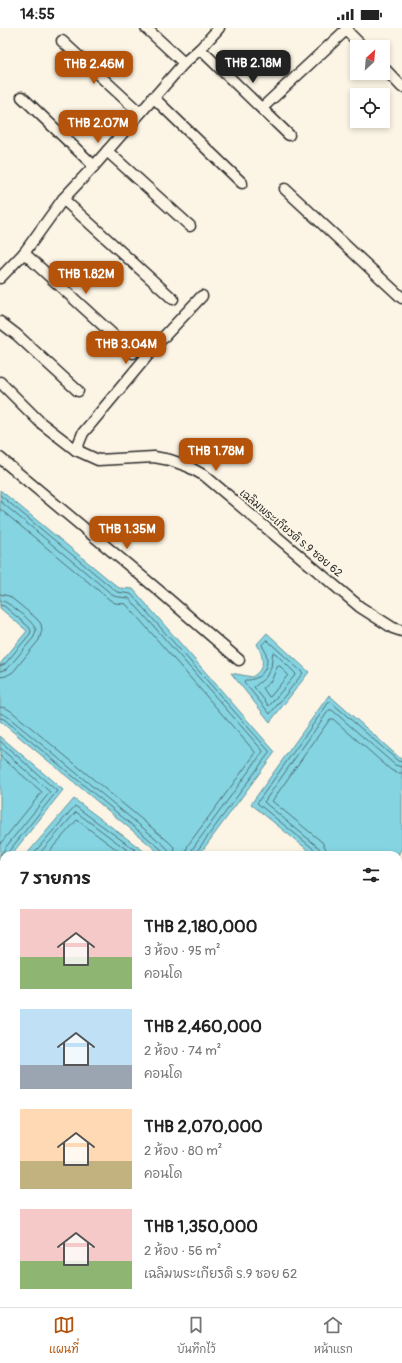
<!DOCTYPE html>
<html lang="th">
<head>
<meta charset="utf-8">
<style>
	:root { --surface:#fff; --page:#f2f2f2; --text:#222; --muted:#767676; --line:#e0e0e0; --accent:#b45309 }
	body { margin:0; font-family:Pangolin,"Playpen Sans Thai",sans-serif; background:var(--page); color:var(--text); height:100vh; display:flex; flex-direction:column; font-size:15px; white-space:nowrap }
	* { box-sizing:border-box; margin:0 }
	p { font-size:13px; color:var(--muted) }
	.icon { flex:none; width:22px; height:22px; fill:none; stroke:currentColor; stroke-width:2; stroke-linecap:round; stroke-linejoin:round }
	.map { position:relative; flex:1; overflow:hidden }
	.side { position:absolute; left:0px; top:823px; width:402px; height:456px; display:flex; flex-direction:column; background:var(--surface); border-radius:12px 12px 0 0; box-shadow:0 2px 6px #0003 }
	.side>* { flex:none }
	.needle { width:26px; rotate:26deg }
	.controls { position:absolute; left:350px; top:12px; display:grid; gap:8px }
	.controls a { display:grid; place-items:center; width:40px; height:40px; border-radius:0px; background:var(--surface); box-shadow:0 2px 6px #0003; font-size:20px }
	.price { position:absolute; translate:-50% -34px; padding:0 9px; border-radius:8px; background:var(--accent); color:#fff; font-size:13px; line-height:26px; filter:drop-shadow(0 1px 2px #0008) }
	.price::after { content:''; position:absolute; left:50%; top:24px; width:12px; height:9px; margin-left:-6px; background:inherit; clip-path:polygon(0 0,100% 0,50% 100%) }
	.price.active { background:#222; color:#fff }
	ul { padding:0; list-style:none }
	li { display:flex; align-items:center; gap:12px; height:100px; padding:0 20px }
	li span { display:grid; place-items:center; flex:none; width:112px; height:80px; border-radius:0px; color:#555 }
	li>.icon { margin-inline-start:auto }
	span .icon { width:48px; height:48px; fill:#fffc; stroke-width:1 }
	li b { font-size:17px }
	h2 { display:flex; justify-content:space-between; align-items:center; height:48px; padding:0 20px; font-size:17px }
	.status { display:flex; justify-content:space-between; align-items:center; height:28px; padding:0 20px; background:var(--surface); direction:ltr }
	.status svg { height:11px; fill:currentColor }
	.menu { display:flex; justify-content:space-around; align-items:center; height:56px; border-top:1px solid var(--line); background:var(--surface); font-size:11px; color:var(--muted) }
	.menu a { display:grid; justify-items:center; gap:2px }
	.menu .active { color:var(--accent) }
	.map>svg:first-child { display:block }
	.water { fill:#85d4e2; stroke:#619099 }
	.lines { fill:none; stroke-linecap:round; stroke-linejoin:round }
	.shore { stroke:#4f6f74; stroke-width:1 }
	.minor-casing { stroke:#2b2b2b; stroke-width:13 }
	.minor { stroke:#fcf5e5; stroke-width:10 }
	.labels { text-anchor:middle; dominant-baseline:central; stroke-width:4; stroke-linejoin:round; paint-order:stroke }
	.street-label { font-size:11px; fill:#2b2b2b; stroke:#fcf5e5 }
</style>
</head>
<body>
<div class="status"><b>14:55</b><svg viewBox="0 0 49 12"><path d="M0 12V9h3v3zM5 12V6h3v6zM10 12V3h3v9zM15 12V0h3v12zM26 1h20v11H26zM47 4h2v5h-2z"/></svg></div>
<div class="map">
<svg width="402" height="1279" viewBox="0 0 402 1279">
	<rect width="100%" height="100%" fill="#fcf5e5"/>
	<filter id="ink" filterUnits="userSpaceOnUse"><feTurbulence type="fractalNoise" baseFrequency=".025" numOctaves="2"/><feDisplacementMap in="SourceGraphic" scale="8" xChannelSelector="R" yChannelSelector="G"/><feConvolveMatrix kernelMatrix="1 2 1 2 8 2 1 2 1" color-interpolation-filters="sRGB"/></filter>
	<g filter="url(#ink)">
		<g class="water">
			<path d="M0 462 119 560 133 561 275 724 199 827H162L0 693V636L27 603 0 580Z"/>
			<path d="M267 605 309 644 270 694 231 645 252 649C266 640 264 630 257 616Z"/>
			<path d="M329 667 402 732V819L398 827H314L251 776Z"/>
			<path d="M0 708 63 762 11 827H4V835L3 837 0 835Z"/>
			<path d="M74 771 149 827H26Z"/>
			<path d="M0 848 4 851V973L0 969Z"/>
			<path d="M402 855V877L398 874V863Z"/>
			<path d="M398 885 402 888V943L398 941Z"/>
			<path d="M398 990 402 993V1159L398 1155Z"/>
			<path d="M0 1000 4 1003V1265L0 1263Z"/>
			<path d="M398 1178 402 1182V1279L395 1275H398Z"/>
			<path d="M18 1275H325L322 1279H24Z"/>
		</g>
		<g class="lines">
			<g class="shore">
				<path d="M0 467 117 564 131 566 269 723V725L197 823 196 827"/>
				<path d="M0 473 114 568 118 569 129 570 263 723 262 725 193 820 191 827"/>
				<path d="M0 481 110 572 115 575 126 576 255 724V726L188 817 185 827"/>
				<path d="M0 566 9 568 36 590 41 596 42 602 39 612 13 644 6 648 0 649"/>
				<path d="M0 572C8 573 34 594 36 602L34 609 8 640 4 642 0 643"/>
				<path d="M0 577 4 578 29 599 31 603 30 606 5 636 0 638"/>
				<path d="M267 612 303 645 270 686 244 654 245 652C260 653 270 640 266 626 266 623 263 620 262 617Z"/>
				<path d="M273 625H275L296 646 269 678 254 659 266 649 271 639Z"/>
				<path d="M278 638H280L288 647 271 668 269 669 263 660 271 653Z"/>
				<path d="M0 679 6 680 11 683 169 814 174 819 175 827"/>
				<path d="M0 685 7 688 165 818 168 822 169 827"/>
				<path d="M0 690 4 691 162 822 164 827"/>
				<path d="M0 713 57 763 9 823 8 827"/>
				<path d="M0 720 50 764 5 820 2 826 0 827"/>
				<path d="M0 728 42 764 0 816"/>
				<path d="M32 827 75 778 142 827"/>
				<path d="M38 827 76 784 134 827"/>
				<path d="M46 827 77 792 124 827"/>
				<path d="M316 827 315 822 257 775 329 674H331L398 733 402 734"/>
				<path d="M321 827V823L318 819 264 774 329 682H332L395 737 402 739"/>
				<path d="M327 827 326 821 322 814 272 773 330 691H333L391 742 397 745H402"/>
			</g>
			<defs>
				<g id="minor">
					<path d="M146 0 184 35"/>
					<path d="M346 2 363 19"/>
					<path d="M62 13 140 85"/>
					<path d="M200 21 289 107"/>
					<path d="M383 39 402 59"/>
					<path d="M22 69 94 138"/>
					<path d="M153 69 242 155"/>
					<path d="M262 80 348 0"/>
					<path d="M107 123 190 198"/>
					<path d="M285 161 402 270"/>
					<path d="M63 171 173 271"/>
					<path d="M24 225 133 325"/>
					<path d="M0 250 24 225 63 171 94 138 184 35 200 21 219 0"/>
					<path d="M0 294 17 307 78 363"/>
					<path d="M0 354 41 395 76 422 98 432 154 429 170 432 187 438 205 448 360 579 393 600 402 603"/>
					<path d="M76 422 83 405 158 315 202 268"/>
					<path d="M0 430 157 561 239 632"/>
				</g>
			</defs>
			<use href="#minor" class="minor-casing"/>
			<use href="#minor" class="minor"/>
		</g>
	</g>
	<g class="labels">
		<g class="street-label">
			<text transform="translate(291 505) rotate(40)">เฉลิมพระเกียรติ ร.9 ซอย 62</text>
		</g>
	</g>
</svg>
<div class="controls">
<a><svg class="needle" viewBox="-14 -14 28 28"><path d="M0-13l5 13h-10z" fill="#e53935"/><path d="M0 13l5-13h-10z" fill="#767676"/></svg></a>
<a><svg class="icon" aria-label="locate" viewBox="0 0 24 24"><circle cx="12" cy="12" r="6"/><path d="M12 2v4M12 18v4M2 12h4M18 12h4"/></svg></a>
</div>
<b class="price active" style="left:253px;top:56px">THB 2.18M</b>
<b class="price" style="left:94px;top:57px">THB 2.46M</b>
<b class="price" style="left:98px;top:116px">THB 2.07M</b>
<b class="price" style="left:86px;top:267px">THB 1.82M</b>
<b class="price" style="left:126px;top:337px">THB 3.04M</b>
<b class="price" style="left:216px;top:444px">THB 1.78M</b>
<b class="price" style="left:127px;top:522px">THB 1.35M</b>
<section class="side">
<h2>7 รายการ<svg class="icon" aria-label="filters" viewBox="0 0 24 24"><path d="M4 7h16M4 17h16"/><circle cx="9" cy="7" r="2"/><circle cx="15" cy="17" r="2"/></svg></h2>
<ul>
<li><span style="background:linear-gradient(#f6c9c9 60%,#8fb573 0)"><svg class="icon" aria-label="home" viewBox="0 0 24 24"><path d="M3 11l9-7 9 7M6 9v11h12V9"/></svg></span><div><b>THB 2,180,000</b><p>3 ห้อง · 95 m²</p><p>คอนโด</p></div></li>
<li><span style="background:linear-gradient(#bfe0f5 70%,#9aa5b1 0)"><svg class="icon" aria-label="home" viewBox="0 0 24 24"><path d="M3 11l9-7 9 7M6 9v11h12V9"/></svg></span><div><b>THB 2,460,000</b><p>2 ห้อง · 74 m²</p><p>คอนโด</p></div></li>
<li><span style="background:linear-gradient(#ffd9b3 65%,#c2b280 0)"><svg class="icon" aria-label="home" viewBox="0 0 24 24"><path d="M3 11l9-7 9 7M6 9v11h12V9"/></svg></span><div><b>THB 2,070,000</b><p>2 ห้อง · 80 m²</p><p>คอนโด</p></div></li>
<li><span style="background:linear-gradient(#f6c9c9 65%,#8fb573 0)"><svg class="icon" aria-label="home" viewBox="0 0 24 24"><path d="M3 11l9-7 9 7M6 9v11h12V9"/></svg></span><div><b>THB 1,350,000</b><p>2 ห้อง · 56 m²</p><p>เฉลิมพระเกียรติ ร.9 ซอย 62</p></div></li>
</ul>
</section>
</div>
<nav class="menu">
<a class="active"><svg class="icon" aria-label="map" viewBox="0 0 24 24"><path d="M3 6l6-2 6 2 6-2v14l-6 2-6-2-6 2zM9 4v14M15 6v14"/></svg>แผนที่</a>
<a><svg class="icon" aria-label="saved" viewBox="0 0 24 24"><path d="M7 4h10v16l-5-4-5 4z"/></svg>บันทึกไว้</a>
<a><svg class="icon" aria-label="home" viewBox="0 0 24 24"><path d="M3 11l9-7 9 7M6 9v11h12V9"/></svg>หน้าแรก</a>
</nav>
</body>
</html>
